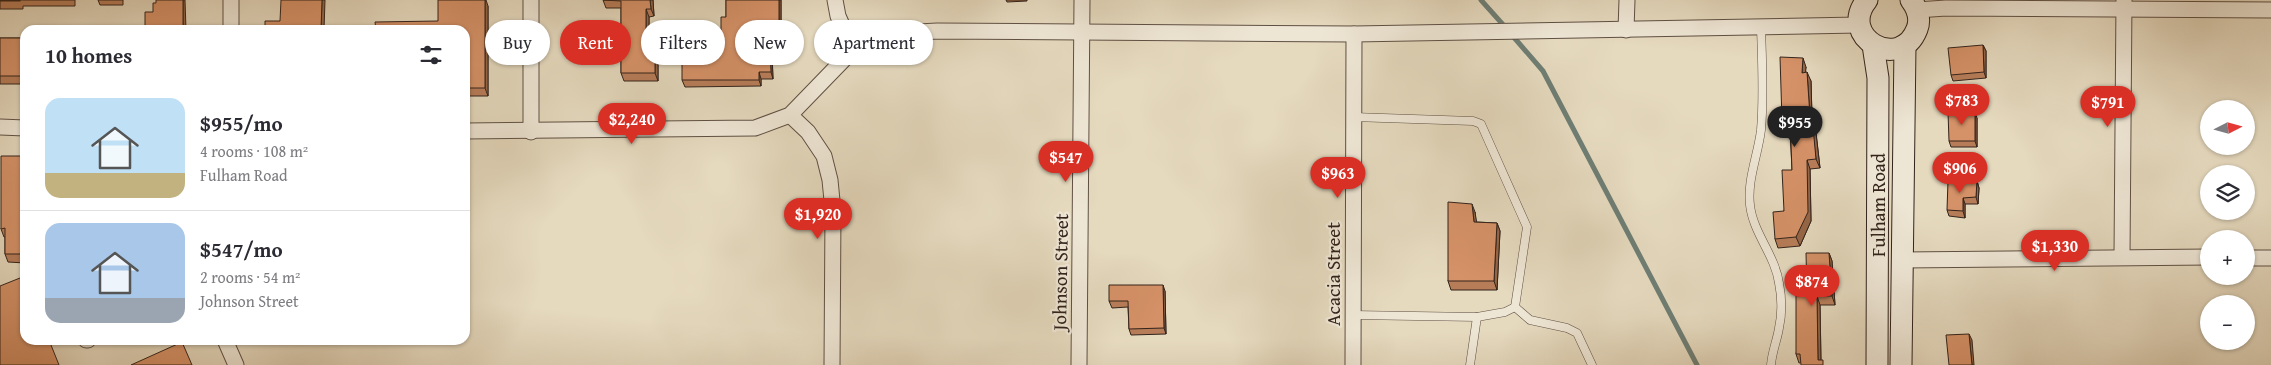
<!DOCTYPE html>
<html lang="en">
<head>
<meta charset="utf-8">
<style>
	:root { --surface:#fff; --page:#f7f7f7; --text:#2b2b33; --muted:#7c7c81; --line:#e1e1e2; --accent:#d93025 }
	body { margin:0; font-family:"Gentium Book Plus",serif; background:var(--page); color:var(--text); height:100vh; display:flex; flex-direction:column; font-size:19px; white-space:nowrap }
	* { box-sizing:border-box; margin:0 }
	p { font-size:16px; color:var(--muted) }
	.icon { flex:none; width:28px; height:28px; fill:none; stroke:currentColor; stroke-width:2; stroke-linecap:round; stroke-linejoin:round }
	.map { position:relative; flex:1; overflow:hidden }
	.panel { position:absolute; left:20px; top:25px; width:450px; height:320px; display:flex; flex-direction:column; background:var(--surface); border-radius:15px; box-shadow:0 1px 4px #0004 }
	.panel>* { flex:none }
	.guide { position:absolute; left:485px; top:20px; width:475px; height:45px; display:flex; gap:10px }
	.needle { width:32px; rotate:84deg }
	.buttons { position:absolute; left:2200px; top:100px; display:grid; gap:10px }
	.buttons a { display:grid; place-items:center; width:55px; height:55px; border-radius:50%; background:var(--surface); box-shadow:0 1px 4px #0004; font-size:25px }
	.price { position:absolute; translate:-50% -42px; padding:0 11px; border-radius:18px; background:var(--accent); color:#fff; font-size:16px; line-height:32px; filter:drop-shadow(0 1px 2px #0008) }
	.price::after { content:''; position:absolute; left:50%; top:30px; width:15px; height:11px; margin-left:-8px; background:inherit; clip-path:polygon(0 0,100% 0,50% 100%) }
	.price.selected { background:#222; color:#fff }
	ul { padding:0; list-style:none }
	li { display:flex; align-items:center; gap:15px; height:125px; padding:0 25px }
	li+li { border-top:1px solid var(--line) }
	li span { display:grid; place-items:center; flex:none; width:140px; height:100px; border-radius:15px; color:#555 }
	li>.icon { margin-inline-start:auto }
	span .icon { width:60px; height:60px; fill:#fffc; stroke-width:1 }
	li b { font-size:21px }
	h2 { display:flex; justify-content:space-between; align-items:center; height:60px; padding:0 25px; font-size:21px }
	.tag { padding:0 18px; border-radius:22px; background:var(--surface); box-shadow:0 1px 4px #0004; font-size:18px; line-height:45px }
	.tag.selected { background:var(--accent); color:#fff }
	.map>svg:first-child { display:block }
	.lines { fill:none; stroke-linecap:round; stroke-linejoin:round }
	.stream { stroke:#6e7e74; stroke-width:5 }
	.lane-casing { stroke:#5f5044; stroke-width:9 }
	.street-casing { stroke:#5f5044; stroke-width:17 }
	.secondary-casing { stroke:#32231b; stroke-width:23 }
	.lane { stroke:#eee6d5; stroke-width:8 }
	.street { stroke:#eee6d5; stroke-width:15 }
	.secondary { stroke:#eee6d5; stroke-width:21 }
	.wall { fill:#b77d59; stroke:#32231b }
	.shaded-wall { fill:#956648; stroke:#32231b }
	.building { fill:#d59167; stroke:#32231b }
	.labels { text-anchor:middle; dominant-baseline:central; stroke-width:4.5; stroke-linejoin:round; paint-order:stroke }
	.street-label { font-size:19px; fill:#32231b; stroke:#eee6d5 }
</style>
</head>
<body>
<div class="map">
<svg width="2271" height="365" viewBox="0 0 2271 365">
	<rect width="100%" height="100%" fill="#e5d9be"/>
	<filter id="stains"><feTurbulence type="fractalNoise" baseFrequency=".004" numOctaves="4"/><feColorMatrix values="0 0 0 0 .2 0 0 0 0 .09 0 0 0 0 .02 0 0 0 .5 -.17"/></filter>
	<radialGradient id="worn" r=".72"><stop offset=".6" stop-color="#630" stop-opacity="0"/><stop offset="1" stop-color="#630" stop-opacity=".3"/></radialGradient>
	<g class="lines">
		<g class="stream">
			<path d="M1481 0 1506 28"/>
			<path d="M1511 34 1543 71 1697 365"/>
		</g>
		<defs>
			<g id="lane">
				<path d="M1761 27C1762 61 1764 96 1761 130 1758 155 1747 180 1750 205 1753 233 1775 255 1779 283 1782 298 1782 314 1779 328 1777 341 1772 351 1771 365"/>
				<path d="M1353 117 1473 121 1481 124 1527 227 1515 307"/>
				<path d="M1515 307 1530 320 1567 328 1577 333 1592 365"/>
				<path d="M1353 315 1477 317"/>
				<path d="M1470 365 1477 317 1505 312 1515 307"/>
			</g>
			<g id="street">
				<path d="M231 0V30"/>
				<path d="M531 0V132"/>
				<path d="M835 0 838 16 853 50"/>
				<path d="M1917 10 1946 8 2271 10"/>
				<path d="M1626 30 1627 0"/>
				<path d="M790 115 808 132 824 156 830 180 833 211 832 365"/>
				<path d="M0 127 25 128"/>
				<path d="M465 131 755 128 790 115 853 50 881 37 900 33 937 31 1354 34 1859 25"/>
				<path d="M2122 256 2124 0"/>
				<path d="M2246 258H2271"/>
				<path d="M1902 260 2209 257"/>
				<path d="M86 340H88"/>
				<path d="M225 340 236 365"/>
				<path d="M1079 365 1082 0"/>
				<path d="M1353 365 1354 34"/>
			</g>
			<g id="secondary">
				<path d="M1867 0C1837 37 1900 73 1917 29 1921 19 1917 8 1911 0"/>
				<path d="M1873 45 1878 78 1877 365"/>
				<path d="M1901 365 1905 45"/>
			</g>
		</defs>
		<use href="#lane" class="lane-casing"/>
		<use href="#street" class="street-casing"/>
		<use href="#secondary" class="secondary-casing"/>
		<use href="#lane" class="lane"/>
		<use href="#street" class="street"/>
		<use href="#secondary" class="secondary"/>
	</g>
	<g class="wall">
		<path d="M0 0H75V6H23V9H0Z"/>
		<path d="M98 0H123V5H100Z"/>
		<path d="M603 0H653L654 16 649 17V42H655L658 50V81H624L621 73V8H606Z"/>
		<path d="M726 0H781V27L771 28 773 79H761V86L685 87 682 80 721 51 726 17Z"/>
		<path d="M1006 0H1027V1L1007 2Z"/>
		<path d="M488 6V96H465V30L438 21Z"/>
		<rect x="0" y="38" width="25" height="46"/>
		<path d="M1983 45 1986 51V78L1953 81 1951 75Z"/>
		<path d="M1806 67 1805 72 1811 81 1812 117 1815 124 1820 168 1810 169 1811 221 1800 246 1778 248 1775 239 1784 211 1792 170 1790 129 1786 130 1782 121Z"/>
		<path d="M1977 118V147H1951L1949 141Z"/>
		<path d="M25 156V263L8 262 5 254V237H4L1 229Z"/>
		<path d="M1977 181 1979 188 1978 204H1965V218L1949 216 1947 210Z"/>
		<path d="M1475 212 1476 222 1497 223 1500 231 1497 290H1451L1448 281Z"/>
		<path d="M1829 253 1832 261 1835 305H1820L1821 360 1799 363 1796 354 1807 295Z"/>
		<path d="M1165 291 1166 334 1131 335 1129 329 1128 307 1112 308 1109 301Z"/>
	</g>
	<g class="shaded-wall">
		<path d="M183 0H185L186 30H183Z"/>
		<path d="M322 0H325L324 30H321Z"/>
		<path d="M485 0H486L488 6V96L485 88Z"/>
		<path d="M650 0H653L654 16 651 9Z"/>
		<path d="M779 0H781V27L779 21Z"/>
		<path d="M646 9 649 17V50L646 42Z"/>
		<path d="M769 21 771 28 773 79 771 72Z"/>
		<path d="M655 42 658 50V81L655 73Z"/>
		<path d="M1983 45 1986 51V78L1984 72Z"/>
		<path d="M1803 58 1806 67 1805 81 1802 73Z"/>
		<path d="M759 72 761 79V86L759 80Z"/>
		<path d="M1807 72 1811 81 1812 117 1815 124 1820 168 1816 159 1810 116Z"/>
		<path d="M1975 112 1977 118V147L1975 141Z"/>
		<path d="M1807 160 1810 169 1811 221 1800 246 1796 237Z"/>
		<path d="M1977 181 1979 188 1978 204 1976 197Z"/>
		<path d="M1963 198 1965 204V218L1963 211Z"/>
		<path d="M1472 204 1475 212 1478 231 1474 222Z"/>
		<path d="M1497 223 1500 231 1497 290 1494 281Z"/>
		<path d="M1829 253 1832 261 1835 305 1832 296Z"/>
		<path d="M1163 285 1165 291 1166 334 1164 328Z"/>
		<path d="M1817 296 1820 305 1821 365 1818 360Z"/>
		<path d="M1969 334 1972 340 1974 365H1972Z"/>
	</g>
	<g class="building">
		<rect x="0" y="0" width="20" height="1"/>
		<path d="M156 0H183V30H145V12H153V3H156Z"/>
		<path d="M281 0H322L321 30H265V21H280Z"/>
		<path d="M438 0H485V88H465V30H376L375 22 438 21Z"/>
		<path d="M603 0H650L651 9H646V42H655V73H621V1Z"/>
		<path d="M726 0H779V21H769L771 72H759V80H682V51H721V17H726Z"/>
		<rect x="0" y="38" width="25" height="38"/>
		<path d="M1983 45 1984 72 1951 75 1948 48Z"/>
		<path d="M1780 57 1803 58 1802 73 1807 72 1810 116H1812L1816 159 1807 160 1808 212 1796 237 1775 239 1773 212 1784 211 1782 170H1792L1790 120 1782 121Z"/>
		<path d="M1948 112H1975V141H1949Z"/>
		<path d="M1 156H25V254H5V228L1 229Z"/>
		<path d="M1948 181H1977L1976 197 1963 198V211L1947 210Z"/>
		<path d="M1448 202 1472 204 1474 222 1497 223 1494 281H1448Z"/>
		<path d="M1806 253H1829L1832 296H1817L1818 360H1823V365H1801L1800 354H1796V296L1807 295Z"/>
		<path d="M25 276V340H49L59 365H0V286Z"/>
		<path d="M1109 285H1163L1164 328 1129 329 1128 301H1109Z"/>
		<path d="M1969 334 1972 365H1949L1946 335Z"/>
		<path d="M182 342 192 365H131Z"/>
	</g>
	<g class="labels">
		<g class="street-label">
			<text transform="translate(1878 205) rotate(-90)">Fulham Road</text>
			<text transform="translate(1060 272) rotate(-89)">Johnson Street</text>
			<text transform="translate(1333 274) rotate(-90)">Acacia Street</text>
		</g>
	</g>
	<rect width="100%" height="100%" filter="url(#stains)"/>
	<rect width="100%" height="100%" fill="url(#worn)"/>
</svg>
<div class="buttons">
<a><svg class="needle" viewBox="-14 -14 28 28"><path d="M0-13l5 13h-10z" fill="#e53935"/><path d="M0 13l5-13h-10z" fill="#7c7c81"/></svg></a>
<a><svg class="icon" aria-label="layers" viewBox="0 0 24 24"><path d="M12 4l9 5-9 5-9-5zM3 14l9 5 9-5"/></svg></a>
<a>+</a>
<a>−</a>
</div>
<b class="price" style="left:1962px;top:126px">$783</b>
<b class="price" style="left:2108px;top:128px">$791</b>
<b class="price" style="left:632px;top:145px">$2,240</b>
<b class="price selected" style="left:1795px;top:148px">$955</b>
<b class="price" style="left:1066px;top:183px">$547</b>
<b class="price" style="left:1960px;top:194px">$906</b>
<b class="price" style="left:1338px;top:199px">$963</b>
<b class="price" style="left:818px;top:240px">$1,920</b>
<b class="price" style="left:2055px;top:272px">$1,330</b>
<b class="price" style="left:1812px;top:307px">$874</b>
<div class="guide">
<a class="tag">Buy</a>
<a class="tag selected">Rent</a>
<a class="tag">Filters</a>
<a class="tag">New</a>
<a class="tag">Apartment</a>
</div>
<section class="panel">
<h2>10 homes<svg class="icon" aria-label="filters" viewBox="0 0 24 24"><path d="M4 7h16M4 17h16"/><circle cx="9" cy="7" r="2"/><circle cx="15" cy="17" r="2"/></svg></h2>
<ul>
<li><span style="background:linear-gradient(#bfe0f5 75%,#c2b280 0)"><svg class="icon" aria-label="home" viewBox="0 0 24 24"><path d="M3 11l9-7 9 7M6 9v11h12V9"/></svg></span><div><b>$955/mo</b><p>4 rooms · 108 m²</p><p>Fulham Road</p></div></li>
<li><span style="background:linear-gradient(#a9c7e8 75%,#9aa5b1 0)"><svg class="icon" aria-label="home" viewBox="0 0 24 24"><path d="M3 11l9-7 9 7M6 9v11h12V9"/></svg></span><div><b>$547/mo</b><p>2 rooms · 54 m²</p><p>Johnson Street</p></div></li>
</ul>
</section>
</div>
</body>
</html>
